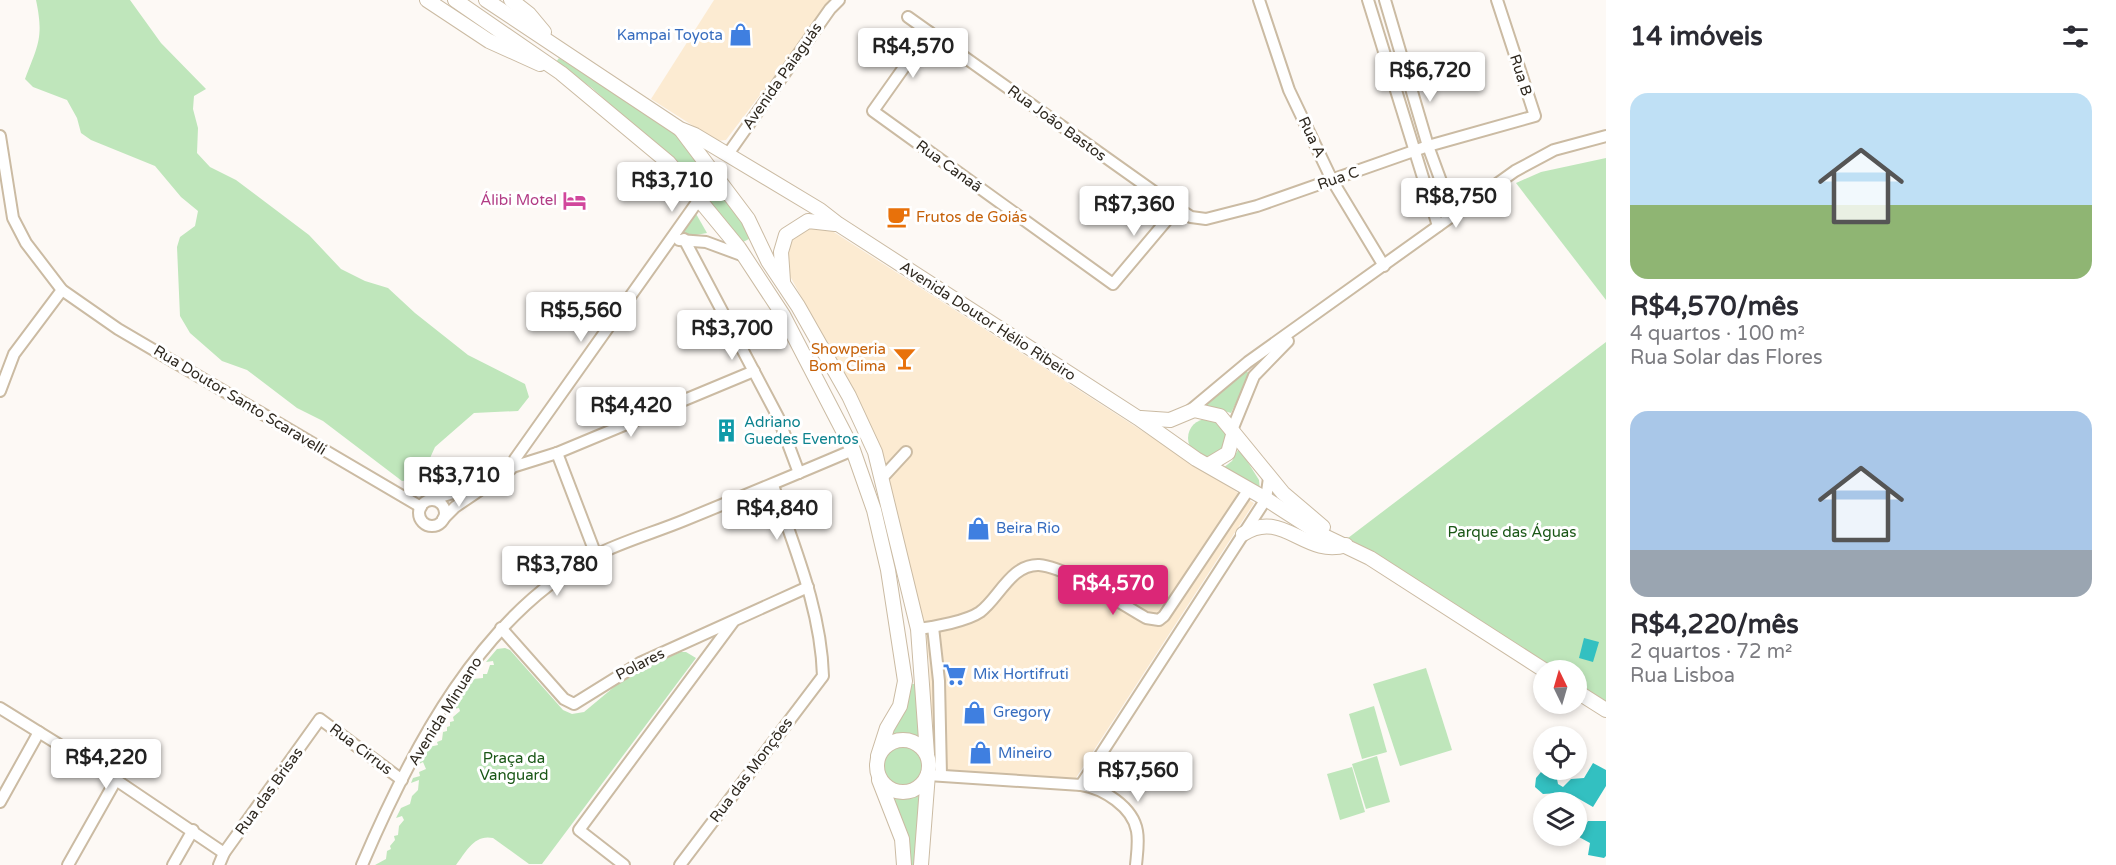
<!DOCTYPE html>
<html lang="pt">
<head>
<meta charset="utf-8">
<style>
	:root { --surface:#fff; --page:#f7f7f7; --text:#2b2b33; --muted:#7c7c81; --accent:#db2777 }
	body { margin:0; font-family:"Varela Round",sans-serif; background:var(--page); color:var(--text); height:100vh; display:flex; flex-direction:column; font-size:22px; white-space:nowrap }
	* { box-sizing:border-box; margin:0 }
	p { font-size:20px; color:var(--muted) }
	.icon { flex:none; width:33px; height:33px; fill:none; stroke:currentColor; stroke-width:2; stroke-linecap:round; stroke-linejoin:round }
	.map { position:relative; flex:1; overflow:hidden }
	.panel { display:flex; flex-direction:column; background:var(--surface); width:510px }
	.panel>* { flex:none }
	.needle { width:39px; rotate:355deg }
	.fabs { position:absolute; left:1533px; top:660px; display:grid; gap:12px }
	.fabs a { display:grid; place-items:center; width:54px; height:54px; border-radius:50%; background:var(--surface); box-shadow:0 3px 9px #0003; font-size:30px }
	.price { position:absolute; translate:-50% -51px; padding:0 14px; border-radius:6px; background:#fff; color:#222; font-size:20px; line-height:39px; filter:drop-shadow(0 2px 3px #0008) }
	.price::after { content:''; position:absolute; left:50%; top:36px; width:18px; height:14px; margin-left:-9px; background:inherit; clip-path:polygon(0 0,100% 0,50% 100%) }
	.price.selected { background:var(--accent); color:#fff }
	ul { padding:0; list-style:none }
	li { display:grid; align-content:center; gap:12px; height:318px; padding:0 24px }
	li span { display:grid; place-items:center; height:186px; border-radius:18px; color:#555 }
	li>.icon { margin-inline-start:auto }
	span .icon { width:108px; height:108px; fill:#fffc; stroke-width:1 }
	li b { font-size:26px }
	h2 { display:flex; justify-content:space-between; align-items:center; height:72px; padding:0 24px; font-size:26px }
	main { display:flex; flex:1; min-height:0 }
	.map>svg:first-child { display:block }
	.built { fill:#fcebd2 }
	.green { fill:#bfe6bb }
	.water { fill:#33c0c1 }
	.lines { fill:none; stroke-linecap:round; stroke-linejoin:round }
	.minor-casing { stroke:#cbbba3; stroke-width:14 }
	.major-casing { stroke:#cbbba3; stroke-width:16 }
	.minor { stroke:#fff; stroke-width:10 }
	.major { stroke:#fff; stroke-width:14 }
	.labels { text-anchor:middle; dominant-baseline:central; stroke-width:6; stroke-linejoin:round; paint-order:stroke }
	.shop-label { font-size:15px; fill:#366cbe; stroke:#fff; text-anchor:start }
	.street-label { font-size:15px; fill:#2f2920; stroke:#fff }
	.hotel-label { font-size:15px; fill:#b23c85; stroke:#fff; text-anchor:end }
	.food-label { font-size:15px; fill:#c56008; stroke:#fff; text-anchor:start }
	.culture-label { font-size:15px; fill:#0d838f; stroke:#fff; text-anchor:start }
	.park-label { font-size:15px; fill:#1a5716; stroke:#fff }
</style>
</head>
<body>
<main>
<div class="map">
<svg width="1606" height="865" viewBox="0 0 1606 865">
	<rect width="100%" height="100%" fill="#fdf9f5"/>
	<g class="built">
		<path d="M714 0H832L726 140 717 141 651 99Z"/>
		<path d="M823 225 1254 503 1074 781 932 769 929 661 898 515 870 424 784 265 790 239 808 227Z"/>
	</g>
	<g class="green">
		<path d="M36 0H130L161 43 206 89 194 96 193 109 198 128 197 153 210 167 236 180 309 235 341 269 365 281 388 288 415 313 468 355 525 384 529 397 518 411 474 413 435 447 426 467 413 480 402 481 323 421 297 408 247 370 222 361 190 333 180 316 177 247 180 237 195 226 198 211 181 197 155 166 91 140 81 133 77 118 67 100 33 87 25 79C38 45 44 38 36 0Z"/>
		<path d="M559 58C595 81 633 103 667 128 700 153 732 202 751 238L739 244 672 159 592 88 556 62Z"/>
		<path d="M1606 158V300L1516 183 1541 172Z"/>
		<path d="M695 212 707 233 679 238 677 235Z"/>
		<path d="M1606 342V703L1577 683 1576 670H1557L1348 538Z"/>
		<path d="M1246 371 1250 374 1231 413 1205 405Z"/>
		<circle cx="1207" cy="438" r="19"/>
		<path d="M1239 448 1259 480 1260 490 1223 468 1232 461Z"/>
		<path d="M505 648 510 650 563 710 572 714 584 712 626 677 680 652H686L696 658 542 864H529L493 838C474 834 466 852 456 865H375L386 859 387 851 391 849 390 846 395 840 394 836 398 835 399 826 404 820 402 816 396 818 401 808 410 804 412 796 418 790 419 780 411 783 413 778 420 776 419 772 426 769 423 762 419 764 429 747 438 745 437 742 442 740 443 732 447 731V727L450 726V722L454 721 453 717 460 711 459 708 453 709 473 679 483 678V674H487L490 665H494L493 661 486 662 497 649Z"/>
		<path d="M1426 668 1452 750 1400 766 1373 684Z"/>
		<path d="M909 684H915L921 742C910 733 896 735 884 743Z"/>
		<path d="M1374 706 1387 752 1362 759 1349 714Z"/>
		<circle cx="903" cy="766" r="22"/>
		<path d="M1377 756 1390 802 1366 809 1352 764Z"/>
		<path d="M1352 767 1365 812 1340 820 1327 774Z"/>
		<path d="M923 789 918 865H907L888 792 910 796Z"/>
	</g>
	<g class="water">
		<path d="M1584 638 1599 642 1593 662 1579 658Z"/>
		<path d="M1593 763 1606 770V786L1593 807 1574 796 1575 802H1562L1558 793 1543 794 1535 787 1536 778 1541 772 1553 774 1557 770H1568L1557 779 1558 784 1563 787 1571 779 1584 778Z"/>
		<path d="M1588 821H1606V856L1604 858 1588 855 1590 843 1579 837Z"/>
	</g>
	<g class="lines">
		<defs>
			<g id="minor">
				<path d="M1259 0 1289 90 1332 180 1384 266"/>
				<path d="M1368 0 1438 226"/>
				<path d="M1385 0 1428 146 1453 214"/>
				<path d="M908 17 1177 208 1191 217 1206 219 1257 206 1428 146 1535 116 1497 0"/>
				<path d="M929 32 873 111 1113 284 1177 208"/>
				<path d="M0 136 13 218 26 243 62 290 118 329 421 507"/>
				<path d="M728 154 830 9 839 0"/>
				<path d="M684 239 778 417 799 473"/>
				<path d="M679 240 706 242 744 256"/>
				<path d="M0 391 14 354 62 290"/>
				<path d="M1187 413 1248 362 1515 171 1554 150 1606 136"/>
				<path d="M1232 430 1254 376 1288 341"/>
				<path d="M557 453 596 555"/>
				<path d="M506 469 557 453 754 371"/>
				<path d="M882 478 906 452"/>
				<path d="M431 500 465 489 497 471"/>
				<circle cx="432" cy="513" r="13"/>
				<path d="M443 519 455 507 511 469 515 459 700 198"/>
				<path d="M933 627 939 681 941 775"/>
				<path d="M501 628 564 699 574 704 640 663 808 587"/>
				<path d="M918 629C935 627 967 621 980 612 999 598 1011 564 1039 565 1067 567 1121 604 1146 618L1159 620 1164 616 1249 489"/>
				<path d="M0 708 116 780 224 853"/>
				<path d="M928 775 1081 785C1103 788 1133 807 1137 831 1139 842 1137 854 1136 865"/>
				<path d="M1081 785 1266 499 1269 478"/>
				<path d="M0 802 39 732"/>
				<path d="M68 865 116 780"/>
				<path d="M173 865 193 830"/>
				<path d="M219 865 224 853 320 719 402 780"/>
				<path d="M362 865C411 750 481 614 596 555 624 541 656 532 685 520 741 497 797 474 853 450"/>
				<path d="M624 865 579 830 733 622"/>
				<path d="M680 865 823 676C821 609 794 547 773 485"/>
			</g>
			<g id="major">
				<path d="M427 0 489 41 540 64"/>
				<path d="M455 0 561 73 669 163 739 248 783 315 853 450 874 510 888 570 905 681 900 706 887 728 878 756"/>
				<path d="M486 0 680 129 695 135 820 210 838 224 1138 418 1196 459 1266 499 1320 534 1370 558 1544 670"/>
				<path d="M511 0 529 14 544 32"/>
				<path d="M681 130 748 219 768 261 798 306 849 396 875 452 918 629 927 754"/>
				<path d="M783 281 781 252 786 235 808 221 835 224"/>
				<path d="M1141 418 1170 420 1194 410 1220 416 1283 493 1323 527"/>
				<path d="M1208 465 1228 453 1233 435"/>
				<path d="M1243 534C1283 508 1305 558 1346 545"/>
				<path d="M1576 691 1606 710"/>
				<circle cx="903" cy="766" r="26"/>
				<path d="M879 780 902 839 904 865"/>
				<path d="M921 865 928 774"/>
			</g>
		</defs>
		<use href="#minor" class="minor-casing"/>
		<use href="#major" class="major-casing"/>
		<use href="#minor" class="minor"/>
		<use href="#major" class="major"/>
	</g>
	<defs>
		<symbol id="shop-bare" viewBox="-9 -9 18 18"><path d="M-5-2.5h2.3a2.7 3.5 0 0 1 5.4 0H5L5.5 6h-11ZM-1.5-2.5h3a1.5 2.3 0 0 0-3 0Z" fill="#3f7fe0" stroke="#fff" stroke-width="2.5" paint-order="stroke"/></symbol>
		<symbol id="hotel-bare" viewBox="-9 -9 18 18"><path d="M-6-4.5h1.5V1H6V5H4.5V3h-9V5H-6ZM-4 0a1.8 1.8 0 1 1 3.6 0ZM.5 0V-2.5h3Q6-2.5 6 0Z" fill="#d1479c" stroke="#fff" stroke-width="2.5" paint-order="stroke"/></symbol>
		<symbol id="cafe-bare" viewBox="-9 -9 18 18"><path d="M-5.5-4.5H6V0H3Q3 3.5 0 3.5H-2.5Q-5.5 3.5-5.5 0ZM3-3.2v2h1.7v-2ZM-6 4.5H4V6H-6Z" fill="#e8710a" stroke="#fff" stroke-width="2.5" paint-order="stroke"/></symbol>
		<symbol id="bar-bare" viewBox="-9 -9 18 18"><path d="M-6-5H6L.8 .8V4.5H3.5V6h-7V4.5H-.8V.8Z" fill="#e8710a" stroke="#fff" stroke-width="2.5" paint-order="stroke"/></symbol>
		<symbol id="building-bare" viewBox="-9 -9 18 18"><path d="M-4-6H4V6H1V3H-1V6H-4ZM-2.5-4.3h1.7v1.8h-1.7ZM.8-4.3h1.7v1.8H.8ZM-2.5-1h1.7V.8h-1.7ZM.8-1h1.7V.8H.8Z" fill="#0f9aa8" stroke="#fff" stroke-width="2.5" paint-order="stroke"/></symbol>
		<symbol id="supermarket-bare" viewBox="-9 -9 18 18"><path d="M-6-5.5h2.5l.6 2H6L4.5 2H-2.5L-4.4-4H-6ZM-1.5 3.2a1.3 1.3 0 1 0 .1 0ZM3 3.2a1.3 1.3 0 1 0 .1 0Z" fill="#3f7fe0" stroke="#fff" stroke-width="2.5" paint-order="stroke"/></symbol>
	</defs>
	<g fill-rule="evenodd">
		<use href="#shop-bare" x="724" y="18" width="33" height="33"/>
		<use href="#hotel-bare" x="558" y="184" width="33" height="33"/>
		<use href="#cafe-bare" x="882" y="200" width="33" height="33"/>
		<use href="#bar-bare" x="888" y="342" width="33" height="33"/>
		<use href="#building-bare" x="710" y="414" width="33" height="33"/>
		<use href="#shop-bare" x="962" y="512" width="33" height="33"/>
		<use href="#supermarket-bare" x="938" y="658" width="33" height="33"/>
		<use href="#shop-bare" x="958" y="696" width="33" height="33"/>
		<use href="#shop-bare" x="964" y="736" width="33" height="33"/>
	</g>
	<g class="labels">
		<g class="shop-label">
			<text x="723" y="35" text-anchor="end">Kampai Toyota</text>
			<text x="996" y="528">Beira Rio</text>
			<text x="973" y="674">Mix Hortifruti</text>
			<text x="993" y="712">Gregory</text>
			<text x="998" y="753">Mineiro</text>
		</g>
		<g class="street-label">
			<text transform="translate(1521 75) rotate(72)">Rua B</text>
			<text transform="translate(782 76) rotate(-55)">Avenida Paiaguás</text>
			<text transform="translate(1057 123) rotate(36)">Rua João Bastos</text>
			<text transform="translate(1312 137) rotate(65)">Rua A</text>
			<text transform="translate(949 166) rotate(36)">Rua Canaã</text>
			<text transform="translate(1338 178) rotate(-19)">Rua C</text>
			<text transform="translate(988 321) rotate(33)">Avenida Doutor Hélio Ribeiro</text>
			<text transform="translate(240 400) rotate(31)">Rua Doutor Santo Scaravelli</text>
			<text transform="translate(640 664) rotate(-27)">Polares</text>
			<text transform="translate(445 711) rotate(-58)">Avenida Minuano</text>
			<text transform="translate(361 749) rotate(37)">Rua Cirrus</text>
			<text transform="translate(751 770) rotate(-53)">Rua das Monções</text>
			<text transform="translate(269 791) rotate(-54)">Rua das Brisas</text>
		</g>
		<g class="hotel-label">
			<text x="557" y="200">Álibi Motel</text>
		</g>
		<g class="food-label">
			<text x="916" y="217">Frutos de Goiás</text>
			<text x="886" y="349" text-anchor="end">Showperia<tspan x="886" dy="17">Bom Clima</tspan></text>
		</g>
		<g class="culture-label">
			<text x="744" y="422">Adriano<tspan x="744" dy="17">Guedes Eventos</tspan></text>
		</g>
		<g class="park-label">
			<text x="1512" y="532">Parque das Águas</text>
			<text x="514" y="758">Praça da<tspan x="514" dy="17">Vanguard</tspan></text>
		</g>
	</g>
</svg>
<div class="fabs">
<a><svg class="needle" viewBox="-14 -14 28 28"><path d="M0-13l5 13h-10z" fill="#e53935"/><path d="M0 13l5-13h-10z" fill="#7c7c81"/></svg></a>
<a><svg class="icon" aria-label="locate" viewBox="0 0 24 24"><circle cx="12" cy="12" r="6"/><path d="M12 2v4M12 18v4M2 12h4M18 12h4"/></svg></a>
<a><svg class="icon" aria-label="layers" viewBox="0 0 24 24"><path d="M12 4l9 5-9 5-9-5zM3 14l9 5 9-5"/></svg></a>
</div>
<b class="price" style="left:913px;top:79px">R$4,570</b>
<b class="price" style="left:1430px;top:103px">R$6,720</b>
<b class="price" style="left:672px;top:213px">R$3,710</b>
<b class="price" style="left:1456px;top:229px">R$8,750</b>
<b class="price" style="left:1134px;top:237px">R$7,360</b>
<b class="price" style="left:581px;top:343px">R$5,560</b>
<b class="price" style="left:732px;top:361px">R$3,700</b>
<b class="price" style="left:631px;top:438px">R$4,420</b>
<b class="price" style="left:459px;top:508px">R$3,710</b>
<b class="price" style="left:777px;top:541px">R$4,840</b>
<b class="price" style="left:557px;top:597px">R$3,780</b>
<b class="price selected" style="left:1113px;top:616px">R$4,570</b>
<b class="price" style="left:106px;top:790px">R$4,220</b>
<b class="price" style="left:1138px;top:803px">R$7,560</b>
</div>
<section class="panel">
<h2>14 imóveis<svg class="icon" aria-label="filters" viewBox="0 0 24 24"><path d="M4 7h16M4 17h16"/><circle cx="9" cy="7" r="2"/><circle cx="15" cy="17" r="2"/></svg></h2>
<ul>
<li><span style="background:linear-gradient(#bfe0f5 60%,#8fb573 0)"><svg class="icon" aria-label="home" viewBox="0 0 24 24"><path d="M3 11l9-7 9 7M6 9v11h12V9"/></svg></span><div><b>R$4,570/mês</b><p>4 quartos · 100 m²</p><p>Rua Solar das Flores</p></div></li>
<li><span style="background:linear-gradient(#a9c7e8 75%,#9aa5b1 0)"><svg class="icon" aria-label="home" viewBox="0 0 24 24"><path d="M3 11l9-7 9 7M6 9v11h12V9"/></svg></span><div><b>R$4,220/mês</b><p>2 quartos · 72 m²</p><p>Rua Lisboa</p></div></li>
</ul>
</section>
</main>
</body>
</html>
